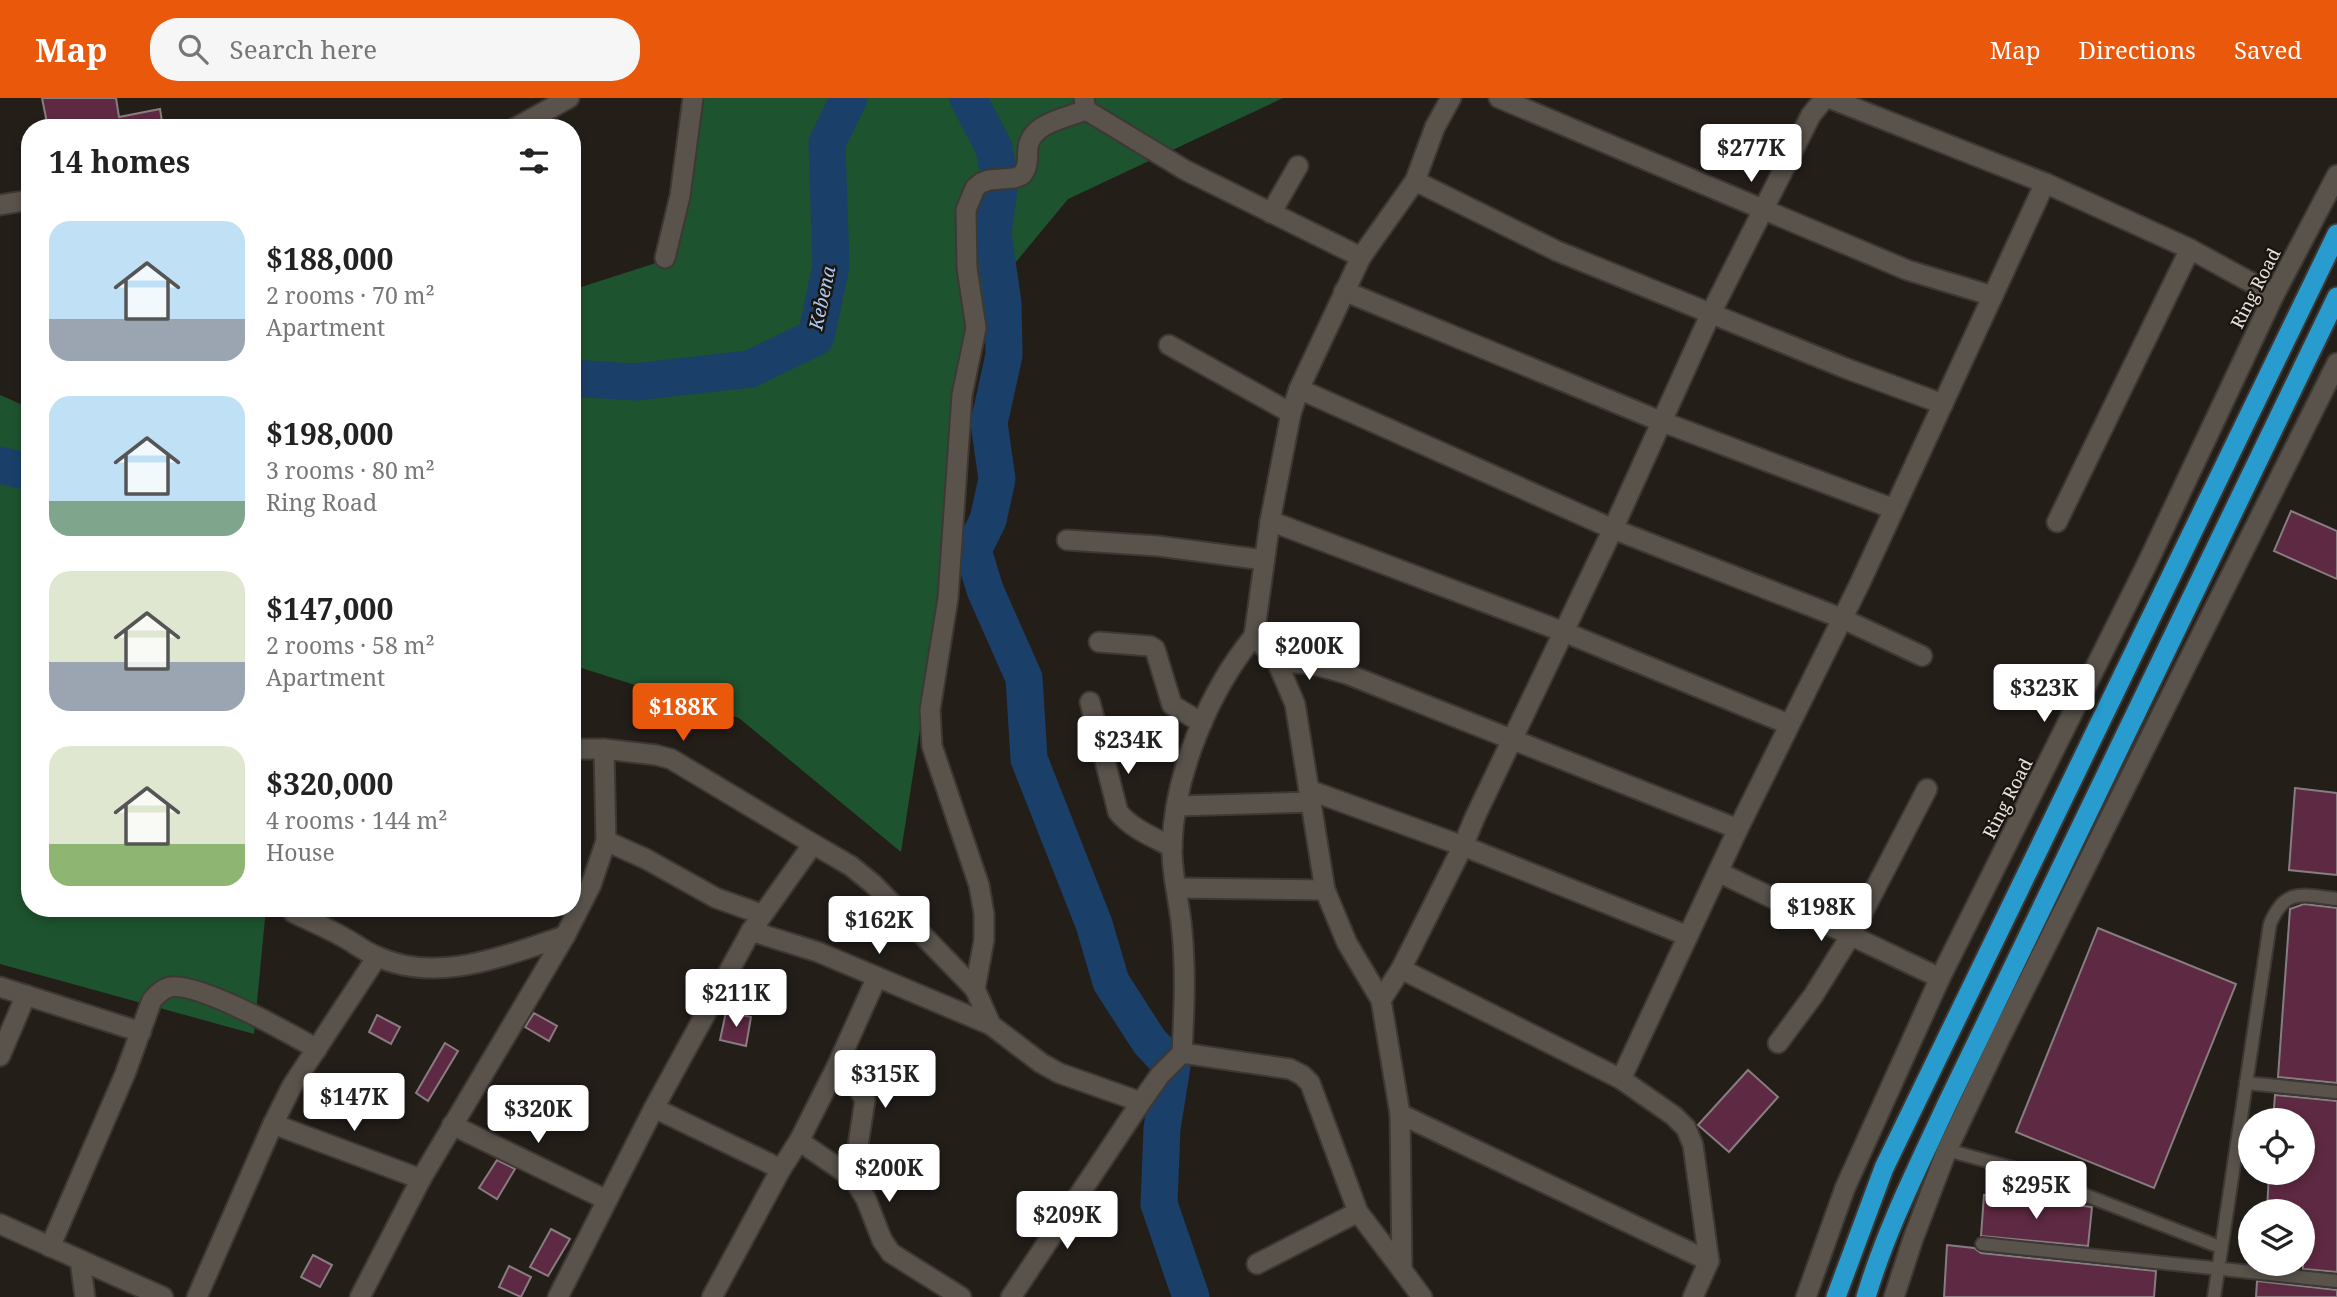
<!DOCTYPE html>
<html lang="en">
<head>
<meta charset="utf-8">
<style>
	:root { --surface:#fff; --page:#f6f6f6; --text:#222; --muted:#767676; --accent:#ea580c }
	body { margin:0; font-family:"Noto Serif",serif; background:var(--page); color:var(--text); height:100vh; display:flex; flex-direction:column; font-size:26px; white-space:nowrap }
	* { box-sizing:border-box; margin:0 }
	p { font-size:23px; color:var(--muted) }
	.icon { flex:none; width:38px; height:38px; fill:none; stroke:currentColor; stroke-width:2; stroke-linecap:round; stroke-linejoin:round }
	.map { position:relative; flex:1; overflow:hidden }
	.side { position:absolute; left:21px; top:21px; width:560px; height:798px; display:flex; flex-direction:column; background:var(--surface); border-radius:28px; box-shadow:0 4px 10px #0003 }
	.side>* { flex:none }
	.buttons { position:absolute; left:2238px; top:1010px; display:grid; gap:14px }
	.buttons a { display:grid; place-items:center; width:77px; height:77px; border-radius:50%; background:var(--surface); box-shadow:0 4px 10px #0003; font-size:35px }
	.price { position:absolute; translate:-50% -60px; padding:0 16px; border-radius:7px; background:#fff; color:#222; font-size:23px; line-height:46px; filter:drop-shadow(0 2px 4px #0008) }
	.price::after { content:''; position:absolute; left:50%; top:42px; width:21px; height:16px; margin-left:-10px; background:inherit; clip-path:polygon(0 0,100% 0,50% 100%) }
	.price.on { background:var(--accent); color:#fff }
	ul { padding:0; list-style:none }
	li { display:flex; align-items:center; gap:21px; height:175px; padding:0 28px }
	li span { display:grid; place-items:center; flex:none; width:196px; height:140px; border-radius:21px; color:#555 }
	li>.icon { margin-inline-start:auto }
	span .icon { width:84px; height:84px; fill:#fffc; stroke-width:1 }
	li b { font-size:30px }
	h2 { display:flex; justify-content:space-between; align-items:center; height:84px; padding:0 28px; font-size:30px }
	header { display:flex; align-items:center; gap:42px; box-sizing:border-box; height:98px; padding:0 35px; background:var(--accent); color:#fff }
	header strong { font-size:33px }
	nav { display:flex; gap:38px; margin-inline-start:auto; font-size:24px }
	.search { width:490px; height:63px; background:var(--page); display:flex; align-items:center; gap:18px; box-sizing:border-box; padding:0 24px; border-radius:28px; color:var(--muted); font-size:26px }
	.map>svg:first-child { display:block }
	.green { fill:#1e532f }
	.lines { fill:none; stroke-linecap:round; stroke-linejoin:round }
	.river { stroke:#1a3f68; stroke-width:37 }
	.building { fill:#5e2942; stroke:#877d81; stroke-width:2 }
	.service-casing { stroke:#3d3834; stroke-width:16 }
	.minor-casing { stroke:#3d3834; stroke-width:23 }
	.tertiary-casing { stroke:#3d3834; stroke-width:23 }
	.secondary-casing { stroke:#3d3834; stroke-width:23 }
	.trunk-casing { stroke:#3d3834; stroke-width:23 }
	.service { stroke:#5a534c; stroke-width:12 }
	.minor { stroke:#5a534c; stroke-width:19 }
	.tertiary { stroke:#5a534c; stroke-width:19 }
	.secondary { stroke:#5a534c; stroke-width:19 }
	.trunk { stroke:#289ccf; stroke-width:19 }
	.labels { text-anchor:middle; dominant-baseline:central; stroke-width:5; stroke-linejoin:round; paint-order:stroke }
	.street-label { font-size:18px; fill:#e7e3df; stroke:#1b1510 }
	.water-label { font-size:19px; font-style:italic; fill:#a9caf4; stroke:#1b1510 }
</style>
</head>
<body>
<header>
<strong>Map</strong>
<div class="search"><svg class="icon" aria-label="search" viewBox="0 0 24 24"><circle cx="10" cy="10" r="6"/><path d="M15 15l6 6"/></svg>Search here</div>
<nav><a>Map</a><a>Directions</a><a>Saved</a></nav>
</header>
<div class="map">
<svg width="2337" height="1199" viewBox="0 0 2337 1199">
	<rect width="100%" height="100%" fill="#241e19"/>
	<g class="green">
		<path d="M703 0H1283L1068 101 987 199 901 754 739 620 572 567V192L659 164Z"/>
		<path d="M0 297 30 310V810H266L254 936 0 866Z"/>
	</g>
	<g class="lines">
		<g class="river">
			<path d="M968 0 994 50 1000 84 993 136 1003 205 1004 257 989 325 997 381 988 422 973 452 985 492 1024 580 1029 661 1094 826 1111 884 1149 943 1172 968 1162 1030 1159 1106 1191 1199"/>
			<path d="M572 280 635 284 750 271 816 239 831 168 827 45 849 0"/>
			<path d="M0 367 30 374"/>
		</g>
	</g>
	<g class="building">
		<path d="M42 0H116L119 19 160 11 163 30H48Z"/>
		<path d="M2291 413 2337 433V481L2274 453Z"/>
		<path d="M2295 690 2337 695V777L2289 772Z"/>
		<path d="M2304 806 2337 810V985L2278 979 2290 811Z"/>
		<path d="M2098 830 2236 886 2154 1090 2016 1034Z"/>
		<path d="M726 914 751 919 746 948 720 942Z"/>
		<path d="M534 915 557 928 549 943 525 929Z"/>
		<path d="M377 917 400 929 391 946 369 934Z"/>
		<path d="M445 945 458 953 428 1003 416 995Z"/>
		<path d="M1748 972 1778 999 1729 1054 1698 1027Z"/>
		<path d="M2275 997 2337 1003V1174L2303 1171V1113H2267L2269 1074H2303V1022H2273Z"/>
		<path d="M497 1062 515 1071 497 1101 479 1090Z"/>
		<path d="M1984 1097 2092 1109 2088 1148 1981 1138Z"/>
		<path d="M551 1131 570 1141 548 1178 530 1169Z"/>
		<path d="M1947 1147 1974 1150 1981 1155 2156 1173 2154 1199H1944Z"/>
		<path d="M313 1157 332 1167 320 1189 301 1179Z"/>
		<path d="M509 1168 531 1179 521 1199 499 1189Z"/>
		<path d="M2257 1183 2337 1192V1199H2256Z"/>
	</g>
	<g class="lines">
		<defs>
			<g id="service">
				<path d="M2246 985 2337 994"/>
				<path d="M1947 1052 2020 1072 2220 1149"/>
				<path d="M1982 1146 2337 1183"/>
				<path d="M2214 1199 2270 826C2285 789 2303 797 2337 801"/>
			</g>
			<g id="minor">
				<path d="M1084 0 1086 12 1185 72 1361 159"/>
				<path d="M1499 0 1907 172 1993 198"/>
				<path d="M1829 0 2045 85"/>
				<path d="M515 30 569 0"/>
				<path d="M1415 83 1557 153 1845 270 1943 306"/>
				<path d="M0 107 30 102"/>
				<path d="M1271 115 1298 68"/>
				<path d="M665 160 680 98 693 0"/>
				<path d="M1344 193 1660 323 1894 411"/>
				<path d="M1169 247 1291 315"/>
				<path d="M1299 291 1613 431 1841 520 1922 558"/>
				<path d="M1270 423 1564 534 1788 626"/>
				<path d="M2057 424 2190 151"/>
				<path d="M1067 442 1158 448 1264 462"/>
				<path d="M1254 538C1209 593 1174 676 1172 748 1171 776 1180 805 1182 833 1186 874 1184 914 1182 955L1290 971 1302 977 1310 985 1358 1114 1402 1172"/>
				<path d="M1099 544 1150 548 1155 551 1172 607 1202 625"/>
				<path d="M1277 564 1312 566 1347 576 1738 731"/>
				<path d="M1090 604 1118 714C1132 731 1153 739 1172 749"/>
				<path d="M572 651H604"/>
				<path d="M1309 692 1463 748 1688 838"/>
				<path d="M1178 708 1311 704"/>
				<path d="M606 743 646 761 716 800 761 816"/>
				<path d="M813 746 851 768 873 786 975 891 991 927 1041 965 1059 975 1141 1004"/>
				<path d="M1718 774 1940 880"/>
				<path d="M1177 790 1325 792"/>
				<path d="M294 815C310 823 327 830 343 839 354 845 364 853 376 858 438 887 505 857 565 838"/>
				<path d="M751 833 818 854 991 927"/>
				<path d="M0 889 141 934"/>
				<path d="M975 891 984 842V816L979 787 932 648 930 612 948 500 962 297 976 230 967 170 966 112 975 90 981 85 989 82 1014 80 1022 77C1029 68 1027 60 1028 50 1031 25 1066 20 1086 12"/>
				<path d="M1381 902 1401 871"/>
				<path d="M1778 945 1813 898 1851 837 1927 691"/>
				<path d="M0 958 26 897"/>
				<path d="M836 970 854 983 865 1002 853 1080"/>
				<path d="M1621 981 1738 731 1860 485 2045 85 2190 151 2274 197"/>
				<path d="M654 1010 781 1071"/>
				<path d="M1400 1016 1709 1163"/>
				<path d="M273 1026 421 1081"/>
				<path d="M452 1027 607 1102"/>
				<path d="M799 1043 853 1080 866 1101 882 1142 891 1155 961 1199"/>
				<path d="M50 1149 125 976 152 902C157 896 162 891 170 889 199 884 289 935 317 951"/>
				<path d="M80 1162 85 1199"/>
				<path d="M1257 1166 1358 1114"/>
				<path d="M197 1199 273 1026 292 988 377 859"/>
				<path d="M360 1199 421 1081 565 838 591 787 606 743 604 651 656 657 671 661 813 746 751 833 654 1010 558 1199"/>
				<path d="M712 1199 781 1071 799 1043 836 970 877 879"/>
				<path d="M1011 1199 1141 1004 1160 977 1182 955"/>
				<path d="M1422 1199 1402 1172 1400 1016 1381 902 1347 845 1325 792 1295 606 1277 564 1254 538 1270 423 1291 315 1299 291 1361 159 1415 83 1435 29 1451 0"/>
				<path d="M1693 1199 1709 1163 1693 1047 1686 1030 1674 1018 1621 981 1401 871 1463 748 1475 719 1613 431 1711 215 1811 17 1825 0"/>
			</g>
			<g id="tertiary">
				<path d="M1806 1199 1845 1090 1940 880 2147 466 2274 197 2337 77"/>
				<path d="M1894 1199 1913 1141 1947 1052 2000 940 2337 265"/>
			</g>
			<path id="secondary" d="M0 1126 163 1199"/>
			<g id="trunk">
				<path d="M1836 1199 1884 1070 2337 136"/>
				<path d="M1866 1199C1886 1132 1918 1069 1947 1006L2337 199"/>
			</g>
		</defs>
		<use href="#service" class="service-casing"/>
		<use href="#minor" class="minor-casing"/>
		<use href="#tertiary" class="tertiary-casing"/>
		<use href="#secondary" class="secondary-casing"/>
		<use href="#trunk" class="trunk-casing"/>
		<use href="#service" class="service"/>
		<use href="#minor" class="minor"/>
		<use href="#tertiary" class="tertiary"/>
		<use href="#secondary" class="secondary"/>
		<use href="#trunk" class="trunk"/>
	</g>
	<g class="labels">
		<g class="street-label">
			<text transform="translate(2255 190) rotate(-63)">Ring Road</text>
			<text transform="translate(2007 700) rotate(-63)">Ring Road</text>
		</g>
		<g class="water-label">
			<text transform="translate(822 200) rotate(-78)">Kebena</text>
		</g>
	</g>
</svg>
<div class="buttons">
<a><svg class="icon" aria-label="locate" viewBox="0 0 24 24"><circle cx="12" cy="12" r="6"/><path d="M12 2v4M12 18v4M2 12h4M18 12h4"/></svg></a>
<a><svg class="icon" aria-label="layers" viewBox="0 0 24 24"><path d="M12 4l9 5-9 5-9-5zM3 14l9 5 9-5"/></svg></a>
</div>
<b class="price" style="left:1751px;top:86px">$277K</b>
<b class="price" style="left:1309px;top:584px">$200K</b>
<b class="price" style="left:2044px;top:626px">$323K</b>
<b class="price on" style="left:683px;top:645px">$188K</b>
<b class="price" style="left:1128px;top:678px">$234K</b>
<b class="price" style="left:1821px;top:845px">$198K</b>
<b class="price" style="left:879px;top:858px">$162K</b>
<b class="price" style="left:736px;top:931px">$211K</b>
<b class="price" style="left:885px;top:1012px">$315K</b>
<b class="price" style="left:354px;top:1035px">$147K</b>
<b class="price" style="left:538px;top:1047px">$320K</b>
<b class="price" style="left:889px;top:1106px">$200K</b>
<b class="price" style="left:2036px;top:1123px">$295K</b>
<b class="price" style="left:1067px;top:1153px">$209K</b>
<section class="side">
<h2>14 homes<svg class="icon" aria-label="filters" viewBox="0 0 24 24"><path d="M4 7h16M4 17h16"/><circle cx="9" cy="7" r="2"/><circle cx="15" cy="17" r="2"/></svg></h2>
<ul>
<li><span style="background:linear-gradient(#bfe0f5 70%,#9aa5b1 0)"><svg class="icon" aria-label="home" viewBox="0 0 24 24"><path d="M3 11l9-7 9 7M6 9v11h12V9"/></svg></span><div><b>$188,000</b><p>2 rooms · 70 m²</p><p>Apartment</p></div></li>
<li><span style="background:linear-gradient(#bfe0f5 75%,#7fa58c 0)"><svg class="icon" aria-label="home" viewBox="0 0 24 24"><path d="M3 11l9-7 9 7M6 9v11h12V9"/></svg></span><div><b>$198,000</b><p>3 rooms · 80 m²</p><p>Ring Road</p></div></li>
<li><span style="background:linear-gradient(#dfe7d0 65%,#9aa5b1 0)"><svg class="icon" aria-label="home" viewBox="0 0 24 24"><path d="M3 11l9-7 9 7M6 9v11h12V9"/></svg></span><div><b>$147,000</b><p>2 rooms · 58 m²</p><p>Apartment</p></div></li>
<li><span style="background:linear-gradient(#dfe7d0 70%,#8fb573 0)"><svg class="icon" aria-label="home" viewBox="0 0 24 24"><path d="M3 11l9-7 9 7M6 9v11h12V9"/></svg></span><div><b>$320,000</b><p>4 rooms · 144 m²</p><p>House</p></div></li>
</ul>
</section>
</div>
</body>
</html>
